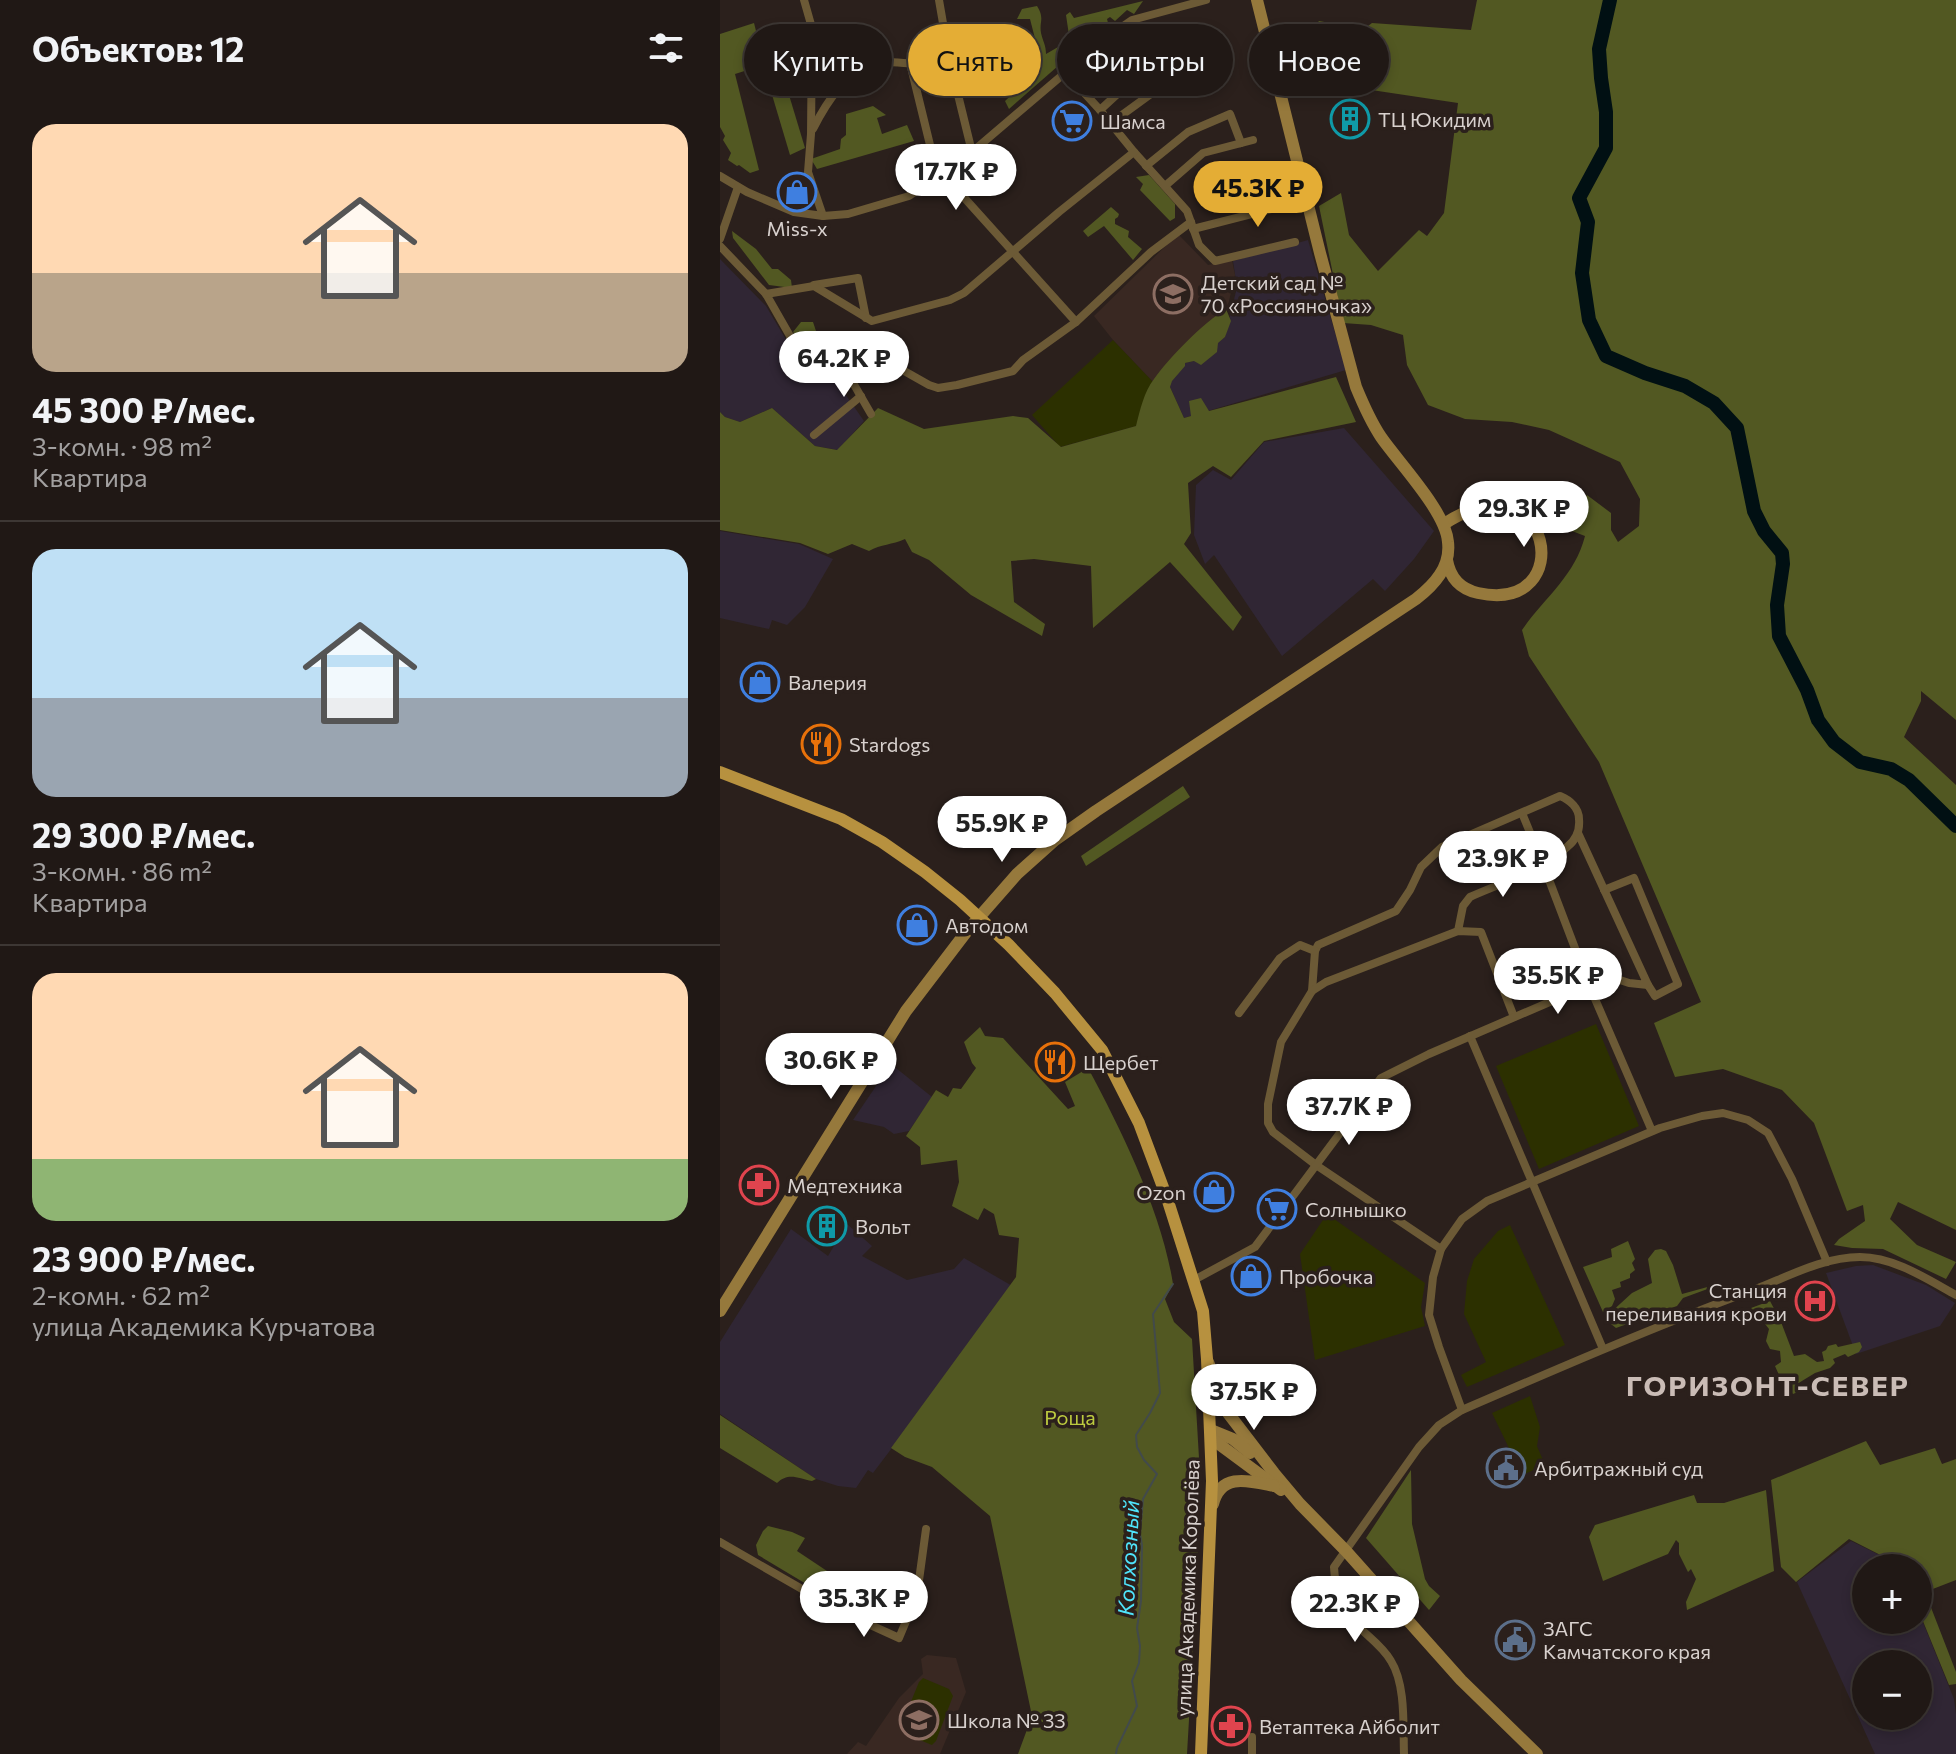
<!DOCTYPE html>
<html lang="ru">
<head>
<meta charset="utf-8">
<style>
	:root { --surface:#201815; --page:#28211e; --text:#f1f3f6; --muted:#a2a0a0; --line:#3d3734; --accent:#e4ad35 }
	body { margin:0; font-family:Commissioner,sans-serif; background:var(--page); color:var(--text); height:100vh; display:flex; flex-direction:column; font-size:30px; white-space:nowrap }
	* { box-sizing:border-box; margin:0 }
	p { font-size:26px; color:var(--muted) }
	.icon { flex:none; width:44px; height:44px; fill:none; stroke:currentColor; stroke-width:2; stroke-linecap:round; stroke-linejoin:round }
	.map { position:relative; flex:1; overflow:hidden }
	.panel { display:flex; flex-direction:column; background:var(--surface); width:720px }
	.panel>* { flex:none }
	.guide { position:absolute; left:24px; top:24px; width:760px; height:72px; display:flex; gap:16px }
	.controls { position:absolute; left:1132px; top:1554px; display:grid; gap:16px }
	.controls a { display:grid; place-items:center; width:80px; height:80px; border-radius:50%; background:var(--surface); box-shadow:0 4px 12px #0003,0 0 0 2px var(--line); font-size:40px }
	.price { position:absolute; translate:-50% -68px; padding:0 18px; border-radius:28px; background:#fff; color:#222; font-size:26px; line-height:52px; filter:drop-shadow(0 2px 4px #0008) }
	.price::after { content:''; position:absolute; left:50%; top:48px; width:24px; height:18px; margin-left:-12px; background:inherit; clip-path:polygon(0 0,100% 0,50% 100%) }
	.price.on { background:var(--accent); color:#111 }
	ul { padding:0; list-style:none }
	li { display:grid; align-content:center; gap:16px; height:424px; padding:0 32px }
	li+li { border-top:2px solid var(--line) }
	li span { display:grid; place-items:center; height:248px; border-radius:24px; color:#555 }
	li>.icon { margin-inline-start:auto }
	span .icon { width:144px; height:144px; fill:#fffc; stroke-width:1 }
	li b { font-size:34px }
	h2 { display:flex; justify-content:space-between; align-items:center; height:96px; padding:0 32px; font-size:34px }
	.tag { padding:0 28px; border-radius:36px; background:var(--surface); box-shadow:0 4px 12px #0003,0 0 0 2px var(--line); font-size:28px; line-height:72px }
	.tag.on { background:var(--accent); color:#111 }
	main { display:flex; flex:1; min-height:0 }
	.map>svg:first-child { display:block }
	.industrial { fill:#302634; fill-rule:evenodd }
	.built { fill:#392822 }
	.green { fill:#2c3000 }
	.forest { fill:#525822 }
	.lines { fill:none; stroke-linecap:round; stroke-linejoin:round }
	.stream { stroke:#424a4b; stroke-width:2 }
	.river { stroke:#011013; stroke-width:14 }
	.street { stroke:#6c5a36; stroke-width:8 }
	.secondary { stroke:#96793c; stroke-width:12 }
	.primary { stroke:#b7913f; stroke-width:12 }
	.labels { text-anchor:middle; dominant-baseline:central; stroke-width:7; stroke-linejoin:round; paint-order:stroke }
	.poi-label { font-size:20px; fill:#d8d1ce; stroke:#2b201c; text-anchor:start }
	.park-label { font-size:20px; fill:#bcca3f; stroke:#2b201c }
	.street-label { font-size:20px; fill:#d8d1ce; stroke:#2b201c }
	.water-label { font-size:22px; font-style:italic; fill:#4fe4fb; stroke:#2b201c }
	.district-label { font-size:28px; font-weight:bold; letter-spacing:2px; fill:#cabcb6; stroke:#2b201c }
</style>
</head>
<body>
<main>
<section class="panel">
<h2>Объектов: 12<svg class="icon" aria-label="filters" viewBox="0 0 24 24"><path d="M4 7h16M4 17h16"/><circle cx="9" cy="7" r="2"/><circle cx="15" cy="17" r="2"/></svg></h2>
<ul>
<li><span style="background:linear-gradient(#ffd9b3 60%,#b9a48a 0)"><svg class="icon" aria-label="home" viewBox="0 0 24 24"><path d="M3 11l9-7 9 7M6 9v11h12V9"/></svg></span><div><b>45 300 ₽/мес.</b><p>3-комн. · 98 m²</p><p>Квартира</p></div></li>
<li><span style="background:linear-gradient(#bfe0f5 60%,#9aa5b1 0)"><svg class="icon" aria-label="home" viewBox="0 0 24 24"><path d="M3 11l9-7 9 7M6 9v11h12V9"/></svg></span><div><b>29 300 ₽/мес.</b><p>3-комн. · 86 m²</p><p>Квартира</p></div></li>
<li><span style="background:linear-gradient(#ffd9b3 75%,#8fb573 0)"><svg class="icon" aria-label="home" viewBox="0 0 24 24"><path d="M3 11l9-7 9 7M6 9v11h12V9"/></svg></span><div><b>23 900 ₽/мес.</b><p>2-комн. · 62 m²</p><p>улица Академика Курчатова</p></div></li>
</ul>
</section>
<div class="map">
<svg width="1236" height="1754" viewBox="0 0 1236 1754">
	<rect width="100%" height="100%" fill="#2b201c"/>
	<g class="industrial">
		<path d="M588 240 626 370 464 418 450 387 452 377 465 363 474 361 505 337 517 287 513 261Z"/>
		<path d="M0 259 46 306 68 343 97 370 105 365 144 421 118 450 95 446 52 408 20 422 5 417 0 412Z"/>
		<path d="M624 428 714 531 694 559 665 591 653 579 562 656 494 555 485 564 474 535 476 485 493 470 511 480 544 442Z"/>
		<path d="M0 531 79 544 113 559 85 607 67 625 52 620 49 629 0 618Z"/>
		<path d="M171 1064 212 1097 189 1131 174 1134 164 1127 133 1120Z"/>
		<path d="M127 1224 152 1246 142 1256 187 1280 234 1269 244 1258 294 1287 153 1473 148 1470 136 1488 118 1486 96 1479 0 1414V1342L71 1229 108 1256Z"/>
		<path d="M1153 1265 1206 1285 1235 1303 1220 1326 1136 1354 1106 1273 1136 1266Z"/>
		<path d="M1131 1541 1180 1565 1181 1568H1146V1620H1198V1610L1234 1699 1236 1714V1754H1155L1077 1582ZM1146 1664H1198V1716H1146Z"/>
	</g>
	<g class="built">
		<path d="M458 234 488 265 512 260 515 275 506 314 433 382 393 340 374 316Z"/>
		<path d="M207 1655 236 1658 246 1692 220 1754H127L138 1742 146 1746 179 1698 203 1674 201 1659Z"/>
	</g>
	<g class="green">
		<path d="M393 340 433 382 416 426 340 447 312 415Z"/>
		<path d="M876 1024 919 1126 819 1169 776 1066Z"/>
		<path d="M607 1214 705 1283 701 1307 705 1326 595 1360 580 1254Z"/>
		<path d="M790 1225 845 1345 747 1387 741 1375 766 1362 744 1314 747 1281 754 1259 778 1231Z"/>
		<path d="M810 1396 820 1427 817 1446 825 1465 802 1475 772 1413Z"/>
		<path d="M203 1678 229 1689 233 1696 216 1741 212 1745 185 1734 181 1726 199 1682Z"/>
	</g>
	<g class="forest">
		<path d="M757 0H1236V720L1201 691V701L1184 737 1236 785V1230L1178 1202 1170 1219 1197 1245 1236 1262 1226 1279 1163 1249 1132 1248 1114 1245 1119 1239 1145 1221 1143 1205 1127 1211 1094 1123 1062 1090 1003 1069 955 1077 934 1023 981 1002 879 762 809 656 802 630C824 598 855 576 865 536L844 528 867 495 891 513V530L898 542 919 526 920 499 900 462 829 430 792 422 745 419 708 405 687 365 683 335 651 325 623 323 599 206 621 193 629 235 658 271 699 230 707 236 724 213 738 103 618 85 580 70 576 49 599 21 644 29 652 23 751 30Z"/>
		<path d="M423 1 414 14 407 10 395 21 390 17 387 19 388 23 360 48 354 47 350 42 346 15 350 12 354 18Z"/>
		<path d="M317 6C325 19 319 21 321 33 323 42 326 45 326 54L345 43 354 52 289 109 285 101 322 66 310 19H297L302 9Z"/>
		<path d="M34 23 39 43 80 34 75 43 32 55 34 68 15 74 39 170 30 173 19 165 17 166 8 160 11 153 3 140 5 136 0 127V34Z"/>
		<path d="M66 85 85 148 70 155 50 88Z"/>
		<path d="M153 106 166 115 157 118 162 134 187 125 194 141 97 169 91 159 120 149 121 139 126 135V114Z"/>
		<path d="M429 175 455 204V218L450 221 420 190 423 184 416 177Z"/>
		<path d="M391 207 399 214 398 217 395 219V224L409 231 408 237 422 249 413 260 384 226 368 237 363 231Z"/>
		<path d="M12 231 36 249 52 269H58L71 280 72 288 49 285 13 238Z"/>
		<path d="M506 309 511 321 505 337 498 343 497 352 481 365 474 361 465 363V366L452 381 450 387 464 418 471 416 469 401 481 398 489 411 616 377 636 422 544 441 511 477 493 466 468 483 471 533 464 544 522 617 513 631 450 562 373 628 371 566 314 559 291 561 294 602 325 624 322 636 251 595 209 560 192 552 185 539C172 545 161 544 149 551L132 544 108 554 80 543 0 530V412L5 417 20 422 52 408 95 446 117 450 158 408 204 429 293 416 308 418 341 447 416 426C420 410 424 392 434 379 449 358 484 322 506 309Z"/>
		<path d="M81 322H93L96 331 104 333 111 346 112 341 118 340 122 343 127 341 130 348 138 351 162 348 164 356 153 360 141 356 123 359 111 349 107 353 98 350H92L73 332Z"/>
		<path d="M463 786 470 797 366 866 361 856Z"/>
		<path d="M260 1027 265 1036 283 1038 348 1109 355 1106 345 1082 368 1068C402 1131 442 1213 453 1284L445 1299 454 1322 472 1339 480 1475 476 1599 467 1754H298L312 1716 270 1516 212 1467 185 1457 171 1448 296 1277 299 1238 279 1235 274 1214 264 1208 258 1220 232 1206 239 1182 237 1160 201 1165 200 1147 186 1136 216 1090 228 1097 233 1088 241 1089 256 1068 252 1063 244 1042Z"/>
		<path d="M908 1241 915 1259 912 1263 915 1270 910 1274V1278L900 1282 901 1287 892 1290 895 1299 892 1306 883 1312 863 1267 892 1257 891 1249Z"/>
		<path d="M941 1249 946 1251 953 1265 962 1294 991 1286 993 1287 963 1298 957 1306 896 1328 891 1324 889 1314 912 1293 932 1283 928 1259 935 1250Z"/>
		<path d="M1050 1301 1061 1322 1074 1356 1085 1354 1097 1362 1104 1361 1102 1352 1106 1350 1108 1346 1116 1344 1118 1347 1140 1342 1142 1347 1139 1352 1128 1357 1125 1354 1113 1359 1115 1363 1110 1368 1095 1373 1077 1384 1078 1392 1073 1394 1063 1384 1055 1366 1061 1362 1060 1351 1050 1349 1046 1341 1049 1329 1042 1320 1036 1318 1031 1308Z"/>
		<path d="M0 1415 96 1479 92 1481C78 1478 68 1472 57 1483L0 1448Z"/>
		<path d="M1146 1441 1160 1465 1215 1448 1222 1464 1236 1459V1580L1205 1592 1236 1672V1684L1229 1685 1198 1609V1568H1181L1180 1565 1129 1539 1076 1582 1061 1567 1051 1480Z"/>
		<path d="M691 1470 692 1524 705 1579 709 1586 720 1596 709 1610 646 1538Z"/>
		<path d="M1046 1490 1054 1571 967 1610 966 1602 976 1579 971 1569 968 1572 959 1554V1543L956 1540 948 1554 883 1581 869 1537 875 1525 974 1495 977 1503H1004Z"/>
		<path d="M48 1526 72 1532 85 1538 77 1551 131 1587 121 1602 118 1603 38 1555 36 1545 43 1531Z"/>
	</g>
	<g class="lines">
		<path class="stream" d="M396 1754 397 1748 417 1706 412 1681 419 1663 420 1646 417 1628 421 1601 422 1545 420 1534 423 1499 437 1474 424 1460 417 1447 416 1435 430 1413 440 1393 433 1314 453 1284"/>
		<path class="river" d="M890 0 879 49 881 78 886 112V148L859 198 868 222 862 273 869 320 886 356 925 373 965 386 994 403 1017 428 1034 511 1044 531 1062 553 1063 564 1057 605 1059 636 1087 690 1098 720 1114 742 1140 762 1171 769 1189 780 1236 826"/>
		<g class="street">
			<path d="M84 0 92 28 91 134 88 172 103 216"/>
			<path d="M219 0 229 58 252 152"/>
			<path d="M492 46 500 75"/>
			<path d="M31 54 92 37"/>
			<path d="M190 63 211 149 222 173 356 322"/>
			<path d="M346 73 380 110 414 152 467 211 479 245 495 261 575 242"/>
			<path d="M380 110 417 76 435 62"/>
			<path d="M391 123 439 88 505 74"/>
			<path d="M93 129C107 101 126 71 159 63 169 60 181 64 191 63 204 62 217 60 229 58"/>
			<path d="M426 166 468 132 510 114 521 143"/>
			<path d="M0 176 27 192 74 212 103 216 128 214 189 196 252 152 386 38 412 20 486 0"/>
			<path d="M445 186 483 153 533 140"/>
			<path d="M473 229 563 206 562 196"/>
			<path d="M0 239 18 187"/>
			<path d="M0 246 46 294 70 336 122 374 125 369 163 359 209 385 218 388 237 385 293 371 303 360 356 322 431 252 471 222"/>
			<path d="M94 285 138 278 146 318"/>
			<path d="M46 294 94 286 152 321 230 300 244 293 339 212 414 152"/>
			<path d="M125 369 151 414"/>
			<path d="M94 435 141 396"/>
			<path d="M802 813 823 864 869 985 932 1131"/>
			<path d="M884 890 914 878 958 984 935 996 928 985"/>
			<path d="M592 991 595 951 598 945 676 911 690 890 701 867 722 847 840 796C850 800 859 808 859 819 860 830 856 840 847 847 823 870 781 883 750 897L743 906 738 931"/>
			<path d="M519 1013 560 958 580 945 595 951"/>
			<path d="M750 1036 883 1349"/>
			<path d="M721 1249 596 1165 553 1132 548 1123V1104L561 1042 592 991 606 982 738 931 761 932 794 1017"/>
			<path d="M474 1280 535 1247 661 1078 709 1054 869 985 897 979 909 983 928 985 858 833"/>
			<path d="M742 1410 719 1347 709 1315 713 1277 721 1249 742 1219 767 1201 940 1128 982 1116 1003 1113 1028 1120 1048 1133 1072 1179 1107 1262"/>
			<path d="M0 1542 122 1612 179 1638 197 1595 206 1529"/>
			<path d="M532 1754V1737"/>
			<path d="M684 1754C683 1726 686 1685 671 1661 660 1642 640 1632 628 1615 618 1600 615 1584 614 1567L699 1447 719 1425 742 1410C839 1368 936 1326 1036 1289 1069 1276 1104 1257 1140 1257 1174 1257 1207 1279 1236 1295"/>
		</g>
		<g class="secondary">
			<path d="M724 524C832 453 860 615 758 593 740 589 730 578 727 560"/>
			<path d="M0 1311 186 1011 247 931 297 874 335 840 376 811 696 599C714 585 731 567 728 542 726 512 679 463 661 437 651 422 643 404 636 387L600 253 537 0"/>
			<path d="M488 1362 508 1413 554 1473 580 1504 626 1551 741 1680 817 1754"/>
			<path d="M491 1430 513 1439 530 1453"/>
			<path d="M492 1439 561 1490"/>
			<path d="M493 1504C501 1472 529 1481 554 1486"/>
		</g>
		<path class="primary" d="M0 772 121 819 162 842 205 872 240 900 289 945 335 993 382 1050 419 1123 447 1198 483 1311 487 1359 492 1481 481 1754"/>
	</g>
	<defs>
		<symbol id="building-ring" viewBox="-11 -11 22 22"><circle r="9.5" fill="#2b201c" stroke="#0f9aa8" stroke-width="1.5"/><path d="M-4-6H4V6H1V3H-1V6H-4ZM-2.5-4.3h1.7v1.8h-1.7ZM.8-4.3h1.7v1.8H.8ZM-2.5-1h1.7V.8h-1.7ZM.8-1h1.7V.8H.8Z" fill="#0f9aa8"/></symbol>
		<symbol id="supermarket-ring" viewBox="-11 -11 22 22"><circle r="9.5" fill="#2b201c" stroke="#3f7fe0" stroke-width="1.5"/><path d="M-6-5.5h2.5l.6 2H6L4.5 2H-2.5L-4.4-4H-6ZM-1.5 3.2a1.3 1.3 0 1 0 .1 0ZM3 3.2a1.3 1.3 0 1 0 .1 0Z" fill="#3f7fe0"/></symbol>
		<symbol id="shop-ring" viewBox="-11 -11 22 22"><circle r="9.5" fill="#2b201c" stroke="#3f7fe0" stroke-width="1.5"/><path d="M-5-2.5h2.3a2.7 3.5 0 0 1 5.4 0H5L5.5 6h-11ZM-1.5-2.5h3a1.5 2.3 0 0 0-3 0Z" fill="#3f7fe0"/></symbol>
		<symbol id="school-ring" viewBox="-11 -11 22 22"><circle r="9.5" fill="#2b201c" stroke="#8d6e63" stroke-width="1.5"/><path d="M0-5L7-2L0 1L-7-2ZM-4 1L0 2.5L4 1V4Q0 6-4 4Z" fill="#8d6e63"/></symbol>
		<symbol id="restaurant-ring" viewBox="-11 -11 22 22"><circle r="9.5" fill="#2b201c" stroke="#e8710a" stroke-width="1.5"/><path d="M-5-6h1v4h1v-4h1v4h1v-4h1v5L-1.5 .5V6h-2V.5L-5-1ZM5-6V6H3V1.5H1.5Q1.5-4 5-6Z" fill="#e8710a"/></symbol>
		<symbol id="pharmacy-ring" viewBox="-11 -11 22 22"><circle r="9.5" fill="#2b201c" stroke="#e0444e" stroke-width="1.5"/><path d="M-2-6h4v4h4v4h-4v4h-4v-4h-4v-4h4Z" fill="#e0444e"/></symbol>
		<symbol id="hospital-ring" viewBox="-11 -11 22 22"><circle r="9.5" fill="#2b201c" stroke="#e0444e" stroke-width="1.5"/><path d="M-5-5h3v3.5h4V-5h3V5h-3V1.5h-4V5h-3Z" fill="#e0444e"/></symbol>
		<symbol id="civic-ring" viewBox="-11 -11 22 22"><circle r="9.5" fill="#2b201c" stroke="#5c6f8a" stroke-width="1.5"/><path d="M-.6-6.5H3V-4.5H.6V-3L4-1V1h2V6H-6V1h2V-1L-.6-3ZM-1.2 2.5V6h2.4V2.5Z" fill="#5c6f8a"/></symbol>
	</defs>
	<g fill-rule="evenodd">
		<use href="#building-ring" x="608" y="97" width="44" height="44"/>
		<use href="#supermarket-ring" x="330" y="99" width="44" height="44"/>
		<use href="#shop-ring" x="55" y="170" width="44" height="44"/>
		<use href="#school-ring" x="431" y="272" width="44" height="44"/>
		<use href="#shop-ring" x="18" y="660" width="44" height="44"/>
		<use href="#restaurant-ring" x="79" y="722" width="44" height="44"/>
		<use href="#shop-ring" x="175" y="903" width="44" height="44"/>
		<use href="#restaurant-ring" x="313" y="1040" width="44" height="44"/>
		<use href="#pharmacy-ring" x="17" y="1163" width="44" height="44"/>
		<use href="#shop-ring" x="472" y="1170" width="44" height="44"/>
		<use href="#supermarket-ring" x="535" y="1187" width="44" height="44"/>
		<use href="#building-ring" x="85" y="1204" width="44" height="44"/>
		<use href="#shop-ring" x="509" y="1254" width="44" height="44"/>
		<use href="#hospital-ring" x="1073" y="1279" width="44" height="44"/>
		<use href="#civic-ring" x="764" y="1446" width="44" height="44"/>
		<use href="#civic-ring" x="773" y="1618" width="44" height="44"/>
		<use href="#school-ring" x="177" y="1698" width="44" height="44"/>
		<use href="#pharmacy-ring" x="489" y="1704" width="44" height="44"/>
	</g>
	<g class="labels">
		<g class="poi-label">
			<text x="658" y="119">ТЦ Юкидим</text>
			<text x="380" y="121">Шамса</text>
			<text x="77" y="228" text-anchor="middle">Miss-x</text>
			<text x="481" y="282">Детский сад №<tspan x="481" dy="23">70 «Россияночка»</tspan></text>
			<text x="68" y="682">Валерия</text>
			<text x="129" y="744">Stardogs</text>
			<text x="225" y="925">Автодом</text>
			<text x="363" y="1062">Щербет</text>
			<text x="67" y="1185">Медтехника</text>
			<text x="466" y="1192" text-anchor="end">Ozon</text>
			<text x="585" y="1209">Солнышко</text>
			<text x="135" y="1226">Вольт</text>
			<text x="559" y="1276">Пробочка</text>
			<text x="1067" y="1290" text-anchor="end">Станция<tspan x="1067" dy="23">переливания крови</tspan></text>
			<text x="814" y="1468">Арбитражный суд</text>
			<text x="823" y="1628">ЗАГС<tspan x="823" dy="23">Камчатского края</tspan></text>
			<text x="227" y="1720">Школа № 33</text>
			<text x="539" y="1726">Ветаптека Айболит</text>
		</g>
		<g class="park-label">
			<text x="350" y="1417">Роща</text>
		</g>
		<g class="street-label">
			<text transform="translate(467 1588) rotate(-88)">улица Академика Королёва</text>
		</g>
		<g class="water-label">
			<text transform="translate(408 1558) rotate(-87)">Колхозный</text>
		</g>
		<g class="district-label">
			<text x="1048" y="1385">ГОРИЗОНТ-СЕВЕР</text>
		</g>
	</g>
</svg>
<div class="controls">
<a>+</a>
<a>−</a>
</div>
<b class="price" style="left:236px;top:212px">17.7K ₽</b>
<b class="price on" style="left:538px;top:229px">45.3K ₽</b>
<b class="price" style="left:124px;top:399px">64.2K ₽</b>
<b class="price" style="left:804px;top:549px">29.3K ₽</b>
<b class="price" style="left:282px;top:864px">55.9K ₽</b>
<b class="price" style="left:783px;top:899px">23.9K ₽</b>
<b class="price" style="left:838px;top:1016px">35.5K ₽</b>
<b class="price" style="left:111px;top:1101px">30.6K ₽</b>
<b class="price" style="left:629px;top:1147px">37.7K ₽</b>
<b class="price" style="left:534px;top:1432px">37.5K ₽</b>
<b class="price" style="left:144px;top:1639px">35.3K ₽</b>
<b class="price" style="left:635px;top:1644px">22.3K ₽</b>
<div class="guide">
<a class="tag">Купить</a>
<a class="tag on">Снять</a>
<a class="tag">Фильтры</a>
<a class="tag">Новое</a>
</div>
</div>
</main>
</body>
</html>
